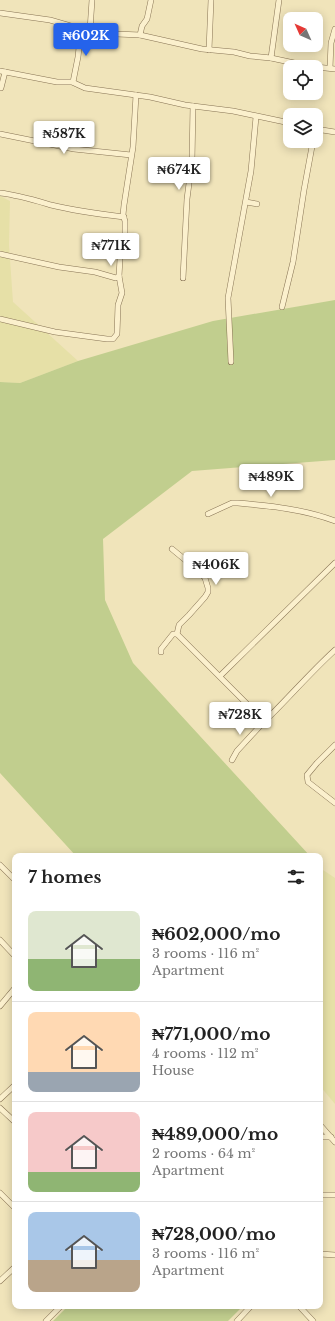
<!DOCTYPE html>
<html lang="en">
<head>
<meta charset="utf-8">
<style>
	:root { --surface:#fff; --page:#f2f2f2; --text:#222; --muted:#767676; --line:#e0e0e0; --accent:#2563eb }
	body { margin:0; font-family:"Libre Baskerville",serif; background:var(--page); color:var(--text); height:100vh; display:flex; flex-direction:column; font-size:15px; white-space:nowrap }
	* { box-sizing:border-box; margin:0 }
	p { font-size:13px; color:var(--muted) }
	.icon { flex:none; width:22px; height:22px; fill:none; stroke:currentColor; stroke-width:2; stroke-linecap:round; stroke-linejoin:round }
	.map { position:relative; flex:1; overflow:hidden }
	.side { position:absolute; left:12px; top:853px; width:311px; height:456px; display:flex; flex-direction:column; background:var(--surface); border-radius:8px; box-shadow:0 2px 10px #0003 }
	.side>* { flex:none }
	.needle { width:26px; rotate:315deg }
	.controls { position:absolute; left:283px; top:12px; display:grid; gap:8px }
	.controls a { display:grid; place-items:center; width:40px; height:40px; border-radius:8px; background:var(--surface); box-shadow:0 2px 10px #0003; font-size:20px }
	.price { position:absolute; translate:-50% -34px; padding:0 9px; border-radius:4px; background:#fff; color:#222; font-size:13px; line-height:26px; filter:drop-shadow(0 1px 2px #0008) }
	.price::after { content:''; position:absolute; left:50%; top:24px; width:12px; height:9px; margin-left:-6px; background:inherit; clip-path:polygon(0 0,100% 0,50% 100%) }
	.price.on { background:var(--accent); color:#fff }
	ul { padding:0; list-style:none }
	li { display:flex; align-items:center; gap:12px; height:100px; padding:0 16px }
	li+li { border-top:1px solid var(--line) }
	li span { display:grid; place-items:center; flex:none; width:112px; height:80px; border-radius:8px; color:#555 }
	li>.icon { margin-inline-start:auto }
	span .icon { width:48px; height:48px; fill:#fffc; stroke-width:1 }
	li b { font-size:17px }
	h2 { display:flex; justify-content:space-between; align-items:center; height:48px; padding:0 16px; font-size:17px }
	.map>svg:first-child { display:block }
	.farmland { fill:#e6e0a7 }
	.green { fill:#c1ce8e }
	.lines { fill:none; stroke-linecap:round; stroke-linejoin:round }
	.minor-casing { stroke:#877354; stroke-width:6 }
	.minor { stroke:#fbf0cd; stroke-width:5 }
</style>
</head>
<body>
<div class="map">
<svg width="335" height="1321" viewBox="0 0 335 1321">
	<rect width="100%" height="100%" fill="#f0e4ba"/>
	<g class="farmland">
		<path d="M0 196 10 201 9 245 13 302 78 361 20 383 0 382Z"/>
		<path d="M323 870 335 878V1104L320 1086V873Z"/>
	</g>
	<g class="green">
		<path d="M335 300V460L192 471 103 539 105 600 133 663 310 856H76L0 773V382L20 383 78 361 213 321Z"/>
		<path d="M68 1306H243L228 1321H53Z"/>
	</g>
	<g class="lines">
		<defs>
			<g id="minor">
				<path d="M0 13 50 20 81 29 117 34 140 35 202 49 234 52 250 56 271 58 313 67"/>
				<path d="M90 30 92 0"/>
				<path d="M140 35 142 26 147 19 151 0"/>
				<path d="M209 50 211 0"/>
				<path d="M271 58 279 0"/>
				<path d="M316 67 335 69"/>
				<path d="M330 68 331 43 335 29"/>
				<path d="M0 71 57 82H72L85 88 150 97 185 105 233 111 290 123"/>
				<path d="M73 82 78 57 81 29"/>
				<path d="M1 88 5 72"/>
				<path d="M316 129 335 132"/>
				<path d="M0 134 74 149 131 155"/>
				<path d="M0 193C18 195 34 200 51 205 75 211 99 214 124 217"/>
				<path d="M246 202 257 204"/>
				<path d="M0 254 59 267 95 272 116 278 119 276"/>
				<path d="M183 278 187 199 192 160 193 106"/>
				<path d="M282 307 293 262 304 190 313 141"/>
				<path d="M0 319 55 332 107 339H113L117 334 118 305 122 293 119 276 120 259 125 234V221L123 215 124 205 133 147 136 95"/>
				<path d="M231 362 228 298 251 171 256 117"/>
				<path d="M208 514 232 503H237C270 506 304 509 335 521"/>
				<path d="M172 549 200 572 205 578 208 588V592L205 597 189 615 179 625 177 634"/>
				<path d="M161 652V649L173 634H177L260 717 266 718 270 716C292 694 312 671 335 650"/>
				<path d="M220 676 335 563"/>
				<path d="M335 745 317 763 307 775 308 782 335 803"/>
				<path d="M232 760 237 751 261 725 266 718"/>
				<path d="M0 865 15 880"/>
				<path d="M0 940 15 956"/>
				<path d="M0 1006 15 988"/>
				<path d="M0 1099 15 1085"/>
				<path d="M0 1108 15 1122"/>
				<path d="M320 1125 335 1142"/>
				<path d="M320 1137H331"/>
				<path d="M0 1193 15 1208"/>
				<path d="M320 1195H335"/>
				<path d="M320 1254 335 1255"/>
				<path d="M0 1281 15 1267"/>
				<path d="M299 1306 313 1321"/>
				<path d="M46 1321 61 1306"/>
				<path d="M237 1321 251 1306"/>
			</g>
		</defs>
		<use href="#minor" class="minor-casing"/>
		<use href="#minor" class="minor"/>
	</g>
</svg>
<div class="controls">
<a><svg class="needle" viewBox="-14 -14 28 28"><path d="M0-13l5 13h-10z" fill="#e53935"/><path d="M0 13l5-13h-10z" fill="#767676"/></svg></a>
<a><svg class="icon" aria-label="locate" viewBox="0 0 24 24"><circle cx="12" cy="12" r="6"/><path d="M12 2v4M12 18v4M2 12h4M18 12h4"/></svg></a>
<a><svg class="icon" aria-label="layers" viewBox="0 0 24 24"><path d="M12 4l9 5-9 5-9-5zM3 14l9 5 9-5"/></svg></a>
</div>
<b class="price on" style="left:86px;top:57px">₦602K</b>
<b class="price" style="left:64px;top:155px">₦587K</b>
<b class="price" style="left:179px;top:191px">₦674K</b>
<b class="price" style="left:111px;top:267px">₦771K</b>
<b class="price" style="left:271px;top:498px">₦489K</b>
<b class="price" style="left:216px;top:586px">₦406K</b>
<b class="price" style="left:240px;top:736px">₦728K</b>
<section class="side">
<h2>7 homes<svg class="icon" aria-label="filters" viewBox="0 0 24 24"><path d="M4 7h16M4 17h16"/><circle cx="9" cy="7" r="2"/><circle cx="15" cy="17" r="2"/></svg></h2>
<ul>
<li><span style="background:linear-gradient(#dfe7d0 60%,#8fb573 0)"><svg class="icon" aria-label="home" viewBox="0 0 24 24"><path d="M3 11l9-7 9 7M6 9v11h12V9"/></svg></span><div><b>₦602,000/mo</b><p>3 rooms · 116 m²</p><p>Apartment</p></div></li>
<li><span style="background:linear-gradient(#ffd9b3 75%,#9aa5b1 0)"><svg class="icon" aria-label="home" viewBox="0 0 24 24"><path d="M3 11l9-7 9 7M6 9v11h12V9"/></svg></span><div><b>₦771,000/mo</b><p>4 rooms · 112 m²</p><p>House</p></div></li>
<li><span style="background:linear-gradient(#f6c9c9 75%,#8fb573 0)"><svg class="icon" aria-label="home" viewBox="0 0 24 24"><path d="M3 11l9-7 9 7M6 9v11h12V9"/></svg></span><div><b>₦489,000/mo</b><p>2 rooms · 64 m²</p><p>Apartment</p></div></li>
<li><span style="background:linear-gradient(#a9c7e8 60%,#b9a48a 0)"><svg class="icon" aria-label="home" viewBox="0 0 24 24"><path d="M3 11l9-7 9 7M6 9v11h12V9"/></svg></span><div><b>₦728,000/mo</b><p>3 rooms · 116 m²</p><p>Apartment</p></div></li>
</ul>
</section>
</div>
</body>
</html>
